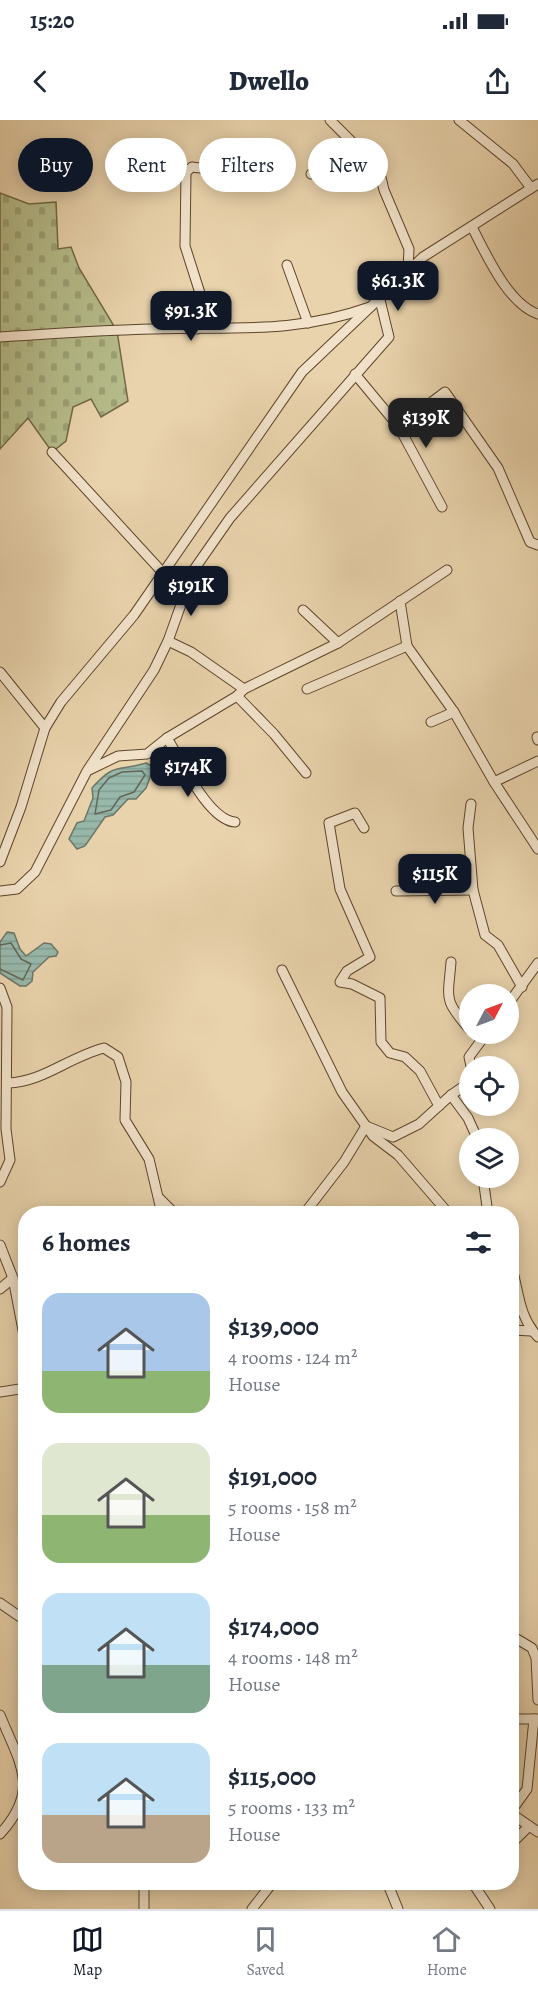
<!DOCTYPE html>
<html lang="en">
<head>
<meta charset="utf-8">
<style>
	:root { --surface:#fff; --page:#f2f2f3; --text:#1f2937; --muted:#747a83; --line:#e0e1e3; --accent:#111827 }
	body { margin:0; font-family:Alegreya,serif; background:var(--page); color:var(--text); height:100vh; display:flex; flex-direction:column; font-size:22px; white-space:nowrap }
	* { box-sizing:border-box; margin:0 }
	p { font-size:20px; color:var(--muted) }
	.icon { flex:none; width:33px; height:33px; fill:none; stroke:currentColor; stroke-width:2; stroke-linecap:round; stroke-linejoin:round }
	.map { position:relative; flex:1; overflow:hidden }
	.sheet { position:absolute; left:18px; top:1086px; width:501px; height:684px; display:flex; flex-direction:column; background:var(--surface); border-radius:24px; box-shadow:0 3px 15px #0003 }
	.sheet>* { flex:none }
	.guide { position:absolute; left:18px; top:18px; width:502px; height:54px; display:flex; gap:12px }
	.needle { width:39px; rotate:49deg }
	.controls { position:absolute; left:459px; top:864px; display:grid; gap:12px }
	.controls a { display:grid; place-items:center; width:60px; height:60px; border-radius:50%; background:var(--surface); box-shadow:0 3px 15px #0003; font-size:30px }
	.price { position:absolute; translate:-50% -51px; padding:0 14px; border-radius:12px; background:var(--accent); color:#fff; font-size:20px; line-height:39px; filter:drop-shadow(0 2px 3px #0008) }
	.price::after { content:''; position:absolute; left:50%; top:36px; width:18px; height:14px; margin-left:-9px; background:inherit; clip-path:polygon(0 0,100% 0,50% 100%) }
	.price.active { background:#222; color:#fff }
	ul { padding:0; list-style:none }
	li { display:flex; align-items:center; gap:18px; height:150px; padding:0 24px }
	li span { display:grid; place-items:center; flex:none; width:168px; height:120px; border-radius:18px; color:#555 }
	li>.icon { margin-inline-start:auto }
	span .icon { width:72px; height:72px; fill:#fffc; stroke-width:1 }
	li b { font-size:26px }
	h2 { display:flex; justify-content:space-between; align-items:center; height:72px; padding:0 24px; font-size:26px }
	.chip { padding:0 21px; border-radius:27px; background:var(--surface); box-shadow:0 3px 15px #0003; font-size:21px; line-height:54px }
	.chip.active { background:var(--accent); color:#fff }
	.status { display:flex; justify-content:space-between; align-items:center; height:42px; padding:0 30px; background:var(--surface); direction:ltr }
	.status svg { height:16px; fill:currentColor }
	header { display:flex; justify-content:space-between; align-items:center; height:78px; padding:0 24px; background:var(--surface); font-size:27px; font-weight:800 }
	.menu { display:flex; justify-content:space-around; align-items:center; height:84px; border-top:2px solid var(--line); background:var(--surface); font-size:16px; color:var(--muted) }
	.menu a { display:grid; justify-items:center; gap:3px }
	.menu .active { color:var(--accent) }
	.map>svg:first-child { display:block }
	.cemetery { fill:url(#cemetery-stones); stroke:#726945; stroke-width:1.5 }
	.water { fill:url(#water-rules); stroke:#6d7767; stroke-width:1.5 }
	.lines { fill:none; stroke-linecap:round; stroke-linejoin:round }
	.shore { stroke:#626756; stroke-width:1.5 }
	.minor-casing { stroke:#5d452b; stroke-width:11 }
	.minor { stroke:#f1e2c9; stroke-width:9 }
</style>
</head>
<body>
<div class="status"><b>15:20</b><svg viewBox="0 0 49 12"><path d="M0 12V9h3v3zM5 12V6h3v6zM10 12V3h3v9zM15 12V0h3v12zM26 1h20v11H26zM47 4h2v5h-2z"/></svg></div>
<header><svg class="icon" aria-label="back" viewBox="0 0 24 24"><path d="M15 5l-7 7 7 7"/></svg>Dwello<svg class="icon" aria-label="share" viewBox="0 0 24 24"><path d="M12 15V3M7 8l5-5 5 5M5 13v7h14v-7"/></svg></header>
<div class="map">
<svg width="538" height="1789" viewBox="0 0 538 1789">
	<defs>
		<pattern id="cemetery-stones" width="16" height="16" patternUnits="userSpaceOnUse" patternTransform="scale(1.5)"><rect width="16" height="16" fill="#b5bc8a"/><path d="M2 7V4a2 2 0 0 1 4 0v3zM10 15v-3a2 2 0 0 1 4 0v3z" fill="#9ca175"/></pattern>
		<pattern id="water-rules" width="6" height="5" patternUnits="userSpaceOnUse" patternTransform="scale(1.5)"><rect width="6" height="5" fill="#97b8ab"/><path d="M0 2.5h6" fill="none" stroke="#829d91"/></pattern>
	</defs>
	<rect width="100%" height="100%" fill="#e9d3ac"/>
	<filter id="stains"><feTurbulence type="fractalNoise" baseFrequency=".00333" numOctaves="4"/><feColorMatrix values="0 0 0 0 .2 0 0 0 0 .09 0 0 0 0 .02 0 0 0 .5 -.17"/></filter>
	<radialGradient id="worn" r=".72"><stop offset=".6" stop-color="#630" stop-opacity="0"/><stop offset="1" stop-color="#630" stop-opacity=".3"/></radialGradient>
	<path class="cemetery" d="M0 73 29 84 56 82 58 129 71 127 79 148 117 211 128 281 101 297 91 279 73 287 66 321 52 332 28 298 0 329Z"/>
	<g class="water">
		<path d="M146 643 154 647 146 668 136 679H128L113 695 105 697 85 726 77 729 69 719 77 703 84 701 93 678 92 668C115 642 117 652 146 643Z"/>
		<path d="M7 812 14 813 20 829 26 836 44 823 51 824 58 832 56 836 49 837 33 852 32 861 26 866H20L0 853V822Z"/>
	</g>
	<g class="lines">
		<g class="shore">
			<path d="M142 651 145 655 134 672 120 677 111 690 95 694 99 670 109 658 122 652Z"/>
			<path d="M0 825 11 823 21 839 31 844 23 860 0 849"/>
		</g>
		<defs>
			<g id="minor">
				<path d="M330 0 379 49 384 70 409 129 408 149"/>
				<path d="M459 0 513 44 531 68"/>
				<path d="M311 54 326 44 358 53 379 49"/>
				<path d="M472 107C486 134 508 184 538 194"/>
				<path d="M287 145 308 203"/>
				<path d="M197 209 200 173 185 126 186 52 192 47 233 52 262 45"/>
				<path d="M0 217C50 214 101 210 152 209 232 206 291 215 370 187"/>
				<path d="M355 254 399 307"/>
				<path d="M52 332 164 454 187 469"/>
				<path d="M442 387 399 307 445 272 498 348 530 422 538 425"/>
				<path d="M400 481 407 526"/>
				<path d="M303 490 338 523"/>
				<path d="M168 521 191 532 244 569"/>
				<path d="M0 552 45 608"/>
				<path d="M307 569 407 526 454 592"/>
				<path d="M431 602 454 592 494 662"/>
				<path d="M537 617 538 620"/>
				<path d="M167 618C181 640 208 700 235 702"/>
				<path d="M538 641 494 662 538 729"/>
				<path d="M89 650 118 636 147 634 167 618 237 576"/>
				<path d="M306 653 274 614 237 576 244 569 338 523 447 450"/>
				<path d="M471 684 468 708 473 770 485 815 498 825 522 867"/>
				<path d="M364 708 355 693 329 703 340 769 370 837 347 851 340 862 352 864 380 878 381 922 390 933 405 937 420 951 439 986"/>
				<path d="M0 742 21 687 45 608 61 582 134 495 302 252 423 137 538 64"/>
				<path d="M0 771 17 769 35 752 87 651 154 550 168 521 193 451 230 398 389 217 380 180"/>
				<path d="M396 771 473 770"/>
				<path d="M451 842C448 880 443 879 470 910"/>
				<path d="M282 850 342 972 373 1016 398 1035 449 1094"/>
				<path d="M0 868 7 887 6 1009 10 1040 0 1062"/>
				<path d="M508 884 538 843"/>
				<path d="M471 946 469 937 486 914"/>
				<path d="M470 962 451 975 468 998 477 1018"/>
				<path d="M8 963C43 962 69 937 104 928L118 937 126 962 125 1000 149 1039 162 1094"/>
				<path d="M483 1058 488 1094"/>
				<path d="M159 1078 175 1094"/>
				<path d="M304 1094 344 1042 366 1006 393 1017 419 1004 451 975"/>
				<path d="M0 1125 13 1158 26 1226"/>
				<path d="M512 1148C519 1173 519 1197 538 1217"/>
				<path d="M0 1169 13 1158"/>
				<path d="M512 1210 531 1211"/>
				<path d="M0 1272 26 1268"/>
				<path d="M0 1483 26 1501"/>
				<path d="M512 1516 532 1528 536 1538 538 1580"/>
				<path d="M0 1595C20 1644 41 1669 0 1714"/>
				<path d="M512 1599H538"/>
				<path d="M512 1690 527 1669 534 1599"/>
				<path d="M512 1694 538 1712"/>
				<path d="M512 1723 529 1706"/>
				<path d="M144 1762V1789"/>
				<path d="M387 1762 398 1789"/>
				<path d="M472 1762 490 1789"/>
				<path d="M252 1789 273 1762"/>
			</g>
		</defs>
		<use href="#minor" class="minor-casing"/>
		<use href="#minor" class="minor"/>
	</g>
	<rect width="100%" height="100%" filter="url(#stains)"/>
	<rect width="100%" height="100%" fill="url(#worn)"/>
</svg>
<div class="controls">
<a><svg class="needle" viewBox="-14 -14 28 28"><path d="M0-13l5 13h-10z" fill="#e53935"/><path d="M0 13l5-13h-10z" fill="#747a83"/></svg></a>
<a><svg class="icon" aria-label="locate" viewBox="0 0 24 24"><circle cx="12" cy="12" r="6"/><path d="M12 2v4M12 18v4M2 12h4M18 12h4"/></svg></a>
<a><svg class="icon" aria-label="layers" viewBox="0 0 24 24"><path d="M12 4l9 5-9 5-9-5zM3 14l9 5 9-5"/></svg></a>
</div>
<b class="price" style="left:398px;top:192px">$61.3K</b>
<b class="price" style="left:191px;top:222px">$91.3K</b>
<b class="price active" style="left:426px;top:329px">$139K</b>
<b class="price" style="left:191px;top:497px">$191K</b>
<b class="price" style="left:188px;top:678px">$174K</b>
<b class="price" style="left:435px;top:785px">$115K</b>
<div class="guide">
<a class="chip active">Buy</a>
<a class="chip">Rent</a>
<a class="chip">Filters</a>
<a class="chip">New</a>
</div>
<section class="sheet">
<h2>6 homes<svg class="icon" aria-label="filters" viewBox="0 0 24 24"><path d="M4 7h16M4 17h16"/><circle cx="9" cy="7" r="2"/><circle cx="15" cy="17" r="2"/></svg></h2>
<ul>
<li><span style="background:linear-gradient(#a9c7e8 65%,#8fb573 0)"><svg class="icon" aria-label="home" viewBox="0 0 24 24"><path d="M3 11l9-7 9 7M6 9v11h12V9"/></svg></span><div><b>$139,000</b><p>4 rooms · 124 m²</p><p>House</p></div></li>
<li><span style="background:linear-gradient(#dfe7d0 60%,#8fb573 0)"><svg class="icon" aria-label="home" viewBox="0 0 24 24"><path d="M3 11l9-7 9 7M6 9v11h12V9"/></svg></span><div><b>$191,000</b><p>5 rooms · 158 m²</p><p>House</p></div></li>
<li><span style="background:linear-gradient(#bfe0f5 60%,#7fa58c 0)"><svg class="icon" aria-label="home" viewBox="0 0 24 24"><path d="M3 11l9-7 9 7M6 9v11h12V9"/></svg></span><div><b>$174,000</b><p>4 rooms · 148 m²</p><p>House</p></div></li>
<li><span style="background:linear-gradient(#bfe0f5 60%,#b9a48a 0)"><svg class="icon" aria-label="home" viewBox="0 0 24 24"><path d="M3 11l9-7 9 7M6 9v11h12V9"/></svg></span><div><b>$115,000</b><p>5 rooms · 133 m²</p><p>House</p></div></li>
</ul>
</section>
</div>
<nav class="menu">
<a class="active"><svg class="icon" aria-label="map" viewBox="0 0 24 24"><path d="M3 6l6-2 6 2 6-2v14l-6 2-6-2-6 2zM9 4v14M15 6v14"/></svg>Map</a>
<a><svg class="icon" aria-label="saved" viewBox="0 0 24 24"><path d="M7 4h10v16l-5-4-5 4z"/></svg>Saved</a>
<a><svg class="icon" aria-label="home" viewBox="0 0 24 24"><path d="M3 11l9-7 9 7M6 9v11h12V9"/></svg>Home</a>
</nav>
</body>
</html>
